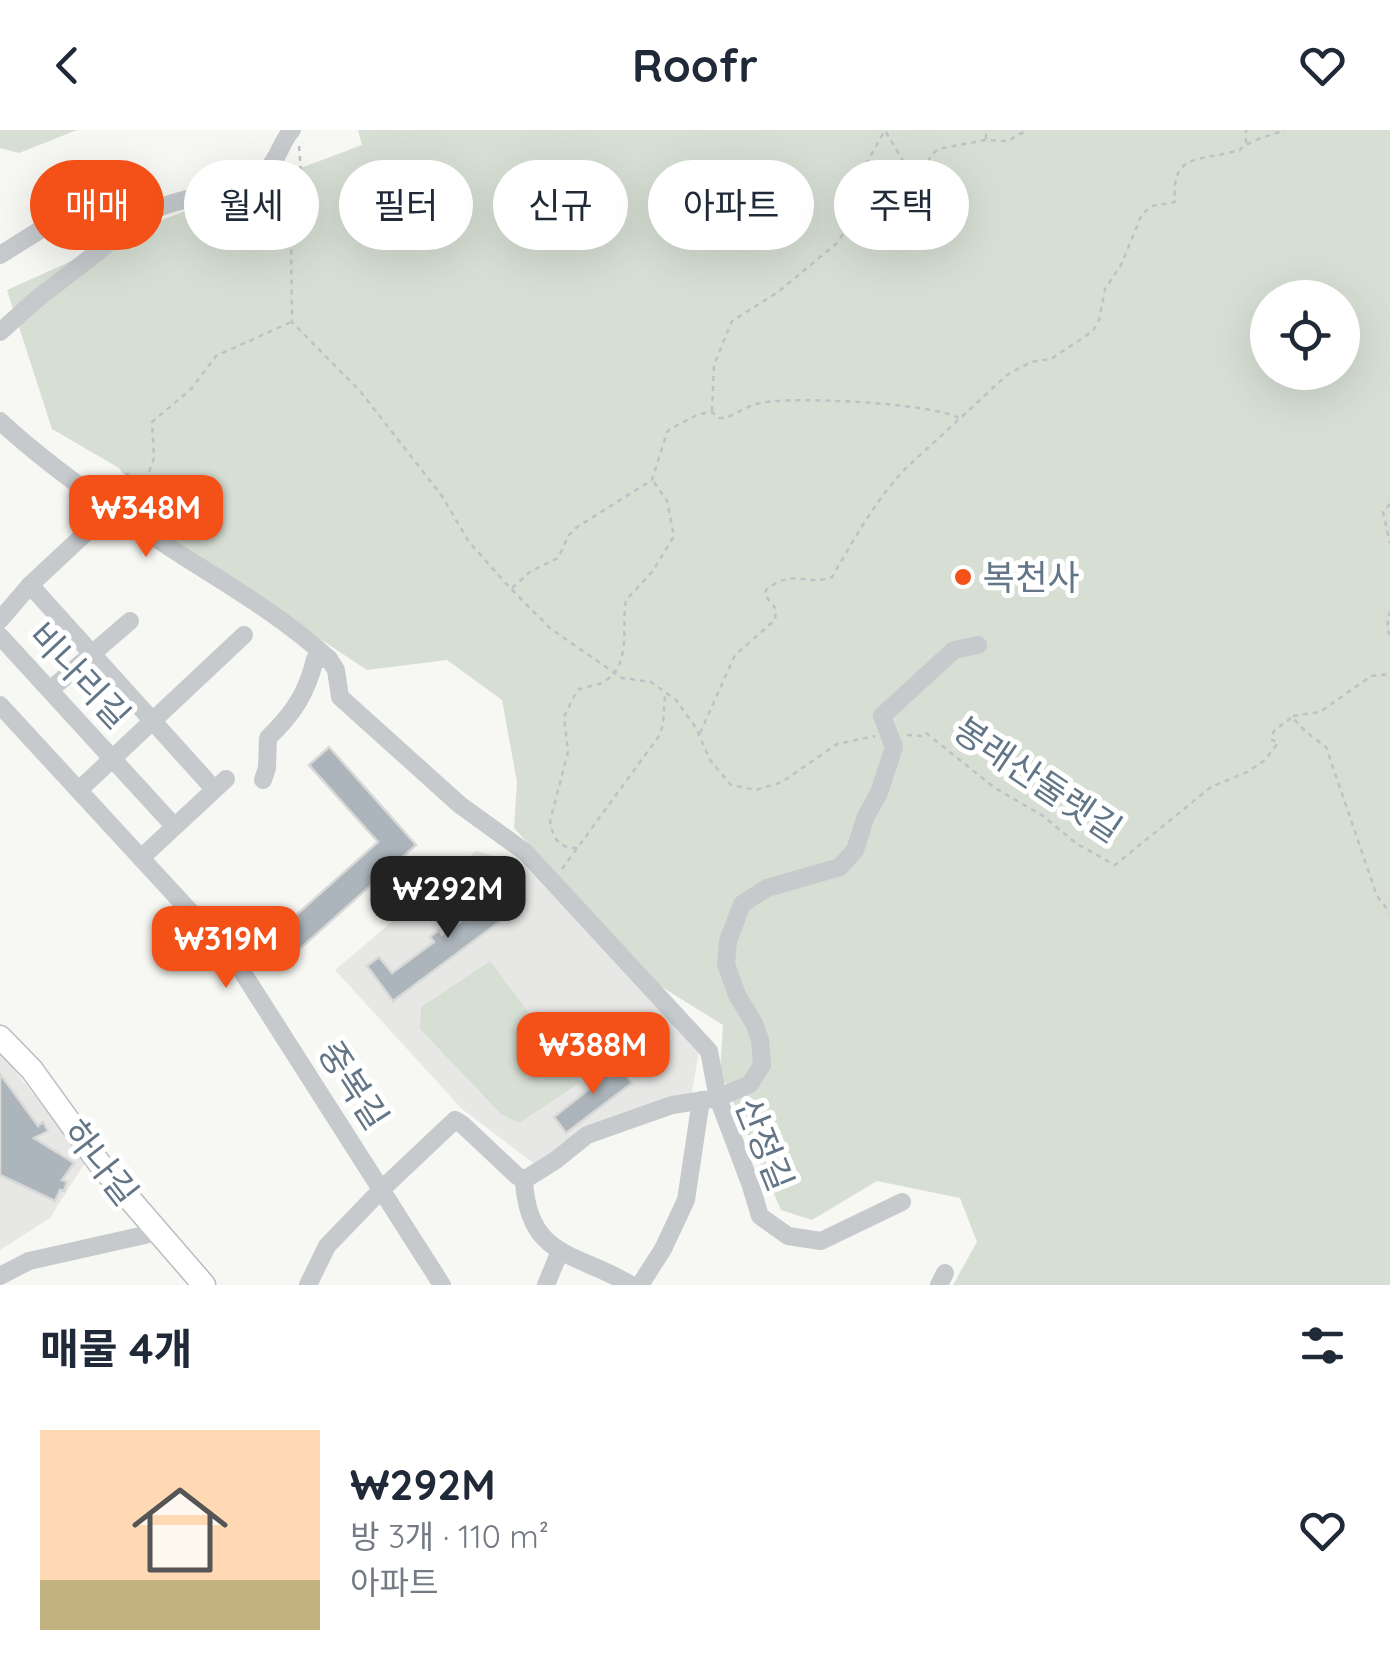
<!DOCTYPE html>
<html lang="ko">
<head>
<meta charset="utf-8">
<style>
	:root { --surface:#fff; --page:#f6f6f7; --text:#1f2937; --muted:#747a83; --line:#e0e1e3; --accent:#f35117 }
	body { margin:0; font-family:Quicksand,"Noto Sans KR",sans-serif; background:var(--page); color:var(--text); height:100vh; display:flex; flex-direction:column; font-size:38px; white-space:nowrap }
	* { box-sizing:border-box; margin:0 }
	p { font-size:32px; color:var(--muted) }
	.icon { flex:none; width:55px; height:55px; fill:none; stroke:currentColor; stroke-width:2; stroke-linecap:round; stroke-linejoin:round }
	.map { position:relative; height:1155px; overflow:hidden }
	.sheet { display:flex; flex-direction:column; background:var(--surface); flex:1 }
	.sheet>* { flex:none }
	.top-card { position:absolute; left:30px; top:30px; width:1330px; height:90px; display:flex; gap:20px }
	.controls { position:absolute; left:1250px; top:150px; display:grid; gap:20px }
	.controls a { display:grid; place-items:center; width:110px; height:110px; border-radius:50%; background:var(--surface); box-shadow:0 10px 40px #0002; font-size:50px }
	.price { position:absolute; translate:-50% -85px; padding:0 22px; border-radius:20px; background:var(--accent); color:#fff; font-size:32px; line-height:65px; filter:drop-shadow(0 2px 5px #0008) }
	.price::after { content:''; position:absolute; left:50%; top:60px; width:30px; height:22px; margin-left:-15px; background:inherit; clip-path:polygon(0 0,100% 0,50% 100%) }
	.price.current { background:#222; color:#fff }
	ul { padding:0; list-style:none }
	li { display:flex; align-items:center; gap:30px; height:250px; padding:0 40px }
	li+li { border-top:2px solid var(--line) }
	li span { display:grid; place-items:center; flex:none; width:280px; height:200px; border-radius:0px; color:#555 }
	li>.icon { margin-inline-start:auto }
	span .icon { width:120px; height:120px; fill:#fffc; stroke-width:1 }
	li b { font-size:42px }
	h2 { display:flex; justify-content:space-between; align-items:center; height:120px; padding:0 40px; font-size:42px }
	.pill { padding:0 35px; border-radius:45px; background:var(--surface); box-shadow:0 10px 40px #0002; font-size:35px; line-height:90px }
	.pill.current { background:var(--accent); color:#fff }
	header { display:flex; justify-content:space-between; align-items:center; height:130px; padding:0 40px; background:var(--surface); font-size:45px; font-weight:700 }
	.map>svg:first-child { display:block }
	.built { fill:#e7e8e6 }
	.green { fill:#d7dfd4; fill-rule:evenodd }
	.building { fill:#acb5bb; stroke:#d8d8d6; stroke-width:2.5 }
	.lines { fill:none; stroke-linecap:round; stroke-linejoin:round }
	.major-casing { stroke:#b9bdc1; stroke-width:25 }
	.path { stroke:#bfc2c4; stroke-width:2.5; stroke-dasharray:5 5; stroke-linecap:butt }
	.minor { stroke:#c6cacd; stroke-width:18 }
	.major { stroke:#fff; stroke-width:22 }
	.poi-dot { fill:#f35117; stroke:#fff; stroke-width:4 }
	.labels { text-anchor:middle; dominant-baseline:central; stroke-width:10; stroke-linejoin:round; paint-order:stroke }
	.poi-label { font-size:35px; fill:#637687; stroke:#fff; text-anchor:start }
	.street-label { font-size:35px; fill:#637687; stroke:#fff }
</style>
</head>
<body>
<header><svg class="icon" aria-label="back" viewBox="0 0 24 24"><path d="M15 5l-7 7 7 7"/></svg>Roofr<svg class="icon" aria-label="heart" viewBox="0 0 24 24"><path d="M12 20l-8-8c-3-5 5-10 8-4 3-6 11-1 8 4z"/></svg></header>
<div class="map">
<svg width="1390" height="1155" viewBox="0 0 1390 1155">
	<rect width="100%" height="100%" fill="#f7f7f3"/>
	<g class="built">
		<path d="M476 721 523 734 699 921 691 968 537 1036 462 979 335 840Z"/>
		<path d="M0 922 86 1031 50 1088 0 1120Z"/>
	</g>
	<g class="green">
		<path d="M0 0H77L19 23 0 18Z"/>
		<path d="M358 0H1390V1155H953L977 1112 960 1068 877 1051 812 1090 781 1080 720 942 723 895 657 854 514 698 517 652 502 570 447 530 367 540 281 483 188 430 119 338 52 299 7 160 167 88 362 15ZM1268 168H1342V242H1268Z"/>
		<path d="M490 831 581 952 519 993 501 984 420 899 421 877Z"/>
	</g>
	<g class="building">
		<path d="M329 617 416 715 294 824 276 803 378 712 309 635Z"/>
		<path d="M495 752 503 763 510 757 523 774 393 871 367 836 379 827 392 843 434 812 430 807 439 800 442 805 462 790 455 782 465 774 472 784 483 776 476 766Z"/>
		<path d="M600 933 610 946 621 938 632 953 566 1003 554 987 598 952 590 941Z"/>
		<path d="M0 944 38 996 43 992 48 1001 34 1008 74 1033 62 1050 67 1052 64 1061 60 1060 55 1071 0 1045Z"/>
	</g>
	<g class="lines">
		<defs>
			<path id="major" d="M0 907 32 940 102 1037 204 1155"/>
		</defs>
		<use href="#major" class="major-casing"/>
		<g class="path">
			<path d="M886 2 915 51"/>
			<path d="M986 9V0"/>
			<path d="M1246 13V0"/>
			<path d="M299 16 302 57 287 72 291 105 292 192 360 261 442 366 469 412 511 459 551 499 622 548 651 552 676 570 696 598 710 630 731 655 756 660 782 652 837 614 875 606"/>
			<path d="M852 92C875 81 900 74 915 53 923 42 927 28 938 19L985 10 1008 11 1027 0"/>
			<path d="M712 281 714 235 732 191 778 162 837 113 851 92 861 43 885 0"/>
			<path d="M114 363 127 344 139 350 148 345 154 328 152 292 191 259 216 226 291 192"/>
			<path d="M1390 374 1383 382 1390 413"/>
			<path d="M512 458 531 441 558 428 569 405 577 397 652 350 667 302 670 299 699 284 712 282 719 288H725C737 284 748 275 761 273 792 266 933 273 959 288"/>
			<path d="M1390 481 1387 497 1390 507"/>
			<path d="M1293 586 1320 582 1371 546 1390 544"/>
			<path d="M700 603 735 525 775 490 776 479 765 465 766 460C794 437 806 457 832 447 854 409 875 371 905 339L1007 245 1031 232 1051 229 1093 201 1099 190 1105 159 1122 133 1142 84 1152 76 1175 72C1171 24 1197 31 1232 22 1247 19 1234 22 1246 15 1257 8 1272 5 1285 0"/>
			<path d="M907 605 922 606 926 603 995 658 1043 686 1077 714 1115 735 1211 657 1247 642 1265 630 1278 613 1271 609 1274 601 1292 587 1306 602 1326 617 1377 766 1390 783"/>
			<path d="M577 718C558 718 553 708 550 691L568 622 564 587 577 560C585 557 594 556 601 553 633 538 621 497 626 470L652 442 674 406 667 371 654 352"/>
			<path d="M562 739 659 606 663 595 665 564"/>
		</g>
		<g class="minor">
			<path d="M99 121C117 106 135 89 156 79 189 64 242 63 267 39 279 29 281 11 292 0"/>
			<path d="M0 125 48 95 80 97 99 121 38 168 0 202"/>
			<path d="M0 291C52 339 113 381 172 419 226 454 281 485 329 529"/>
			<path d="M30 455 214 659"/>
			<path d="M0 490 30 455 91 398"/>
			<path d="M0 506 174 696"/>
			<path d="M50 560 130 491"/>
			<path d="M0 575 234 829 442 1155"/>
			<path d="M263 650 267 638 268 608C293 584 307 563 315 529H329L336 540 340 567 460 675 525 722 709 921 718 968 750 1053 760 1086 788 1106 821 1111 902 1072"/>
			<path d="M79 660 244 505"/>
			<path d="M141 728 226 649"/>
			<path d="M524 1050C528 1129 577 1122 631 1155"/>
			<path d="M0 1146 29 1131 158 1102"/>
			<path d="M308 1155 327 1116 382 1059 455 990 463 995 516 1045 524 1050 556 1030 587 1005 672 975 718 968 750 954 762 935 760 910 754 893 737 865 726 834 728 811 742 774 767 758 840 737 855 720 866 686 879 663 894 617 882 586 954 520 978 515"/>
			<path d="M546 1155 560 1121"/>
			<path d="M640 1155 663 1119 686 1070 701 970"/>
			<path d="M939 1155 945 1143"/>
		</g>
		<use href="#major" class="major"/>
	</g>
	<circle class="poi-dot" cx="963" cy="447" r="10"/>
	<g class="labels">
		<g class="poi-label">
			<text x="983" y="447">복천사</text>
		</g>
		<g class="street-label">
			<text transform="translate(80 545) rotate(47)">비나리길</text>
			<text transform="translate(1038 649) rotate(34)">봉래산둘렛길</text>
			<text transform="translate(354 955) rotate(57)">중복길</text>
			<text transform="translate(765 1014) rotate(68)">산정길</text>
			<text transform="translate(101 1032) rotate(52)">하나길</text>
		</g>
	</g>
</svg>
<div class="controls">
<a><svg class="icon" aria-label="locate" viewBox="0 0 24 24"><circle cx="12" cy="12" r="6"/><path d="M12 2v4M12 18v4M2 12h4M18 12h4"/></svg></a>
</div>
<b class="price" style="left:146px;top:430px">₩348M</b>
<b class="price current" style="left:448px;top:811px">₩292M</b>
<b class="price" style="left:226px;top:861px">₩319M</b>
<b class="price" style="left:593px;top:967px">₩388M</b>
<div class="top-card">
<a class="pill current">매매</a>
<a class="pill">월세</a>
<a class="pill">필터</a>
<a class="pill">신규</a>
<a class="pill">아파트</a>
<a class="pill">주택</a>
</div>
</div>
<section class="sheet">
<h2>매물 4개<svg class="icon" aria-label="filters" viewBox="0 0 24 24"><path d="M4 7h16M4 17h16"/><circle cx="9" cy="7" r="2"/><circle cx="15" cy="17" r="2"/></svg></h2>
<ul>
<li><span style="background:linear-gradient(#ffd9b3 75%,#c2b280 0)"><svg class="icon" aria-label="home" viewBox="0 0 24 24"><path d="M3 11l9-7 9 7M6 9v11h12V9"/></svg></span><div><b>₩292M</b><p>방 3개 · 110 m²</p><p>아파트</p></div><svg class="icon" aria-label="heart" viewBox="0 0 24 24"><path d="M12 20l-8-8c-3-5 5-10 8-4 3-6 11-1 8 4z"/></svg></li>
</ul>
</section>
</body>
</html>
